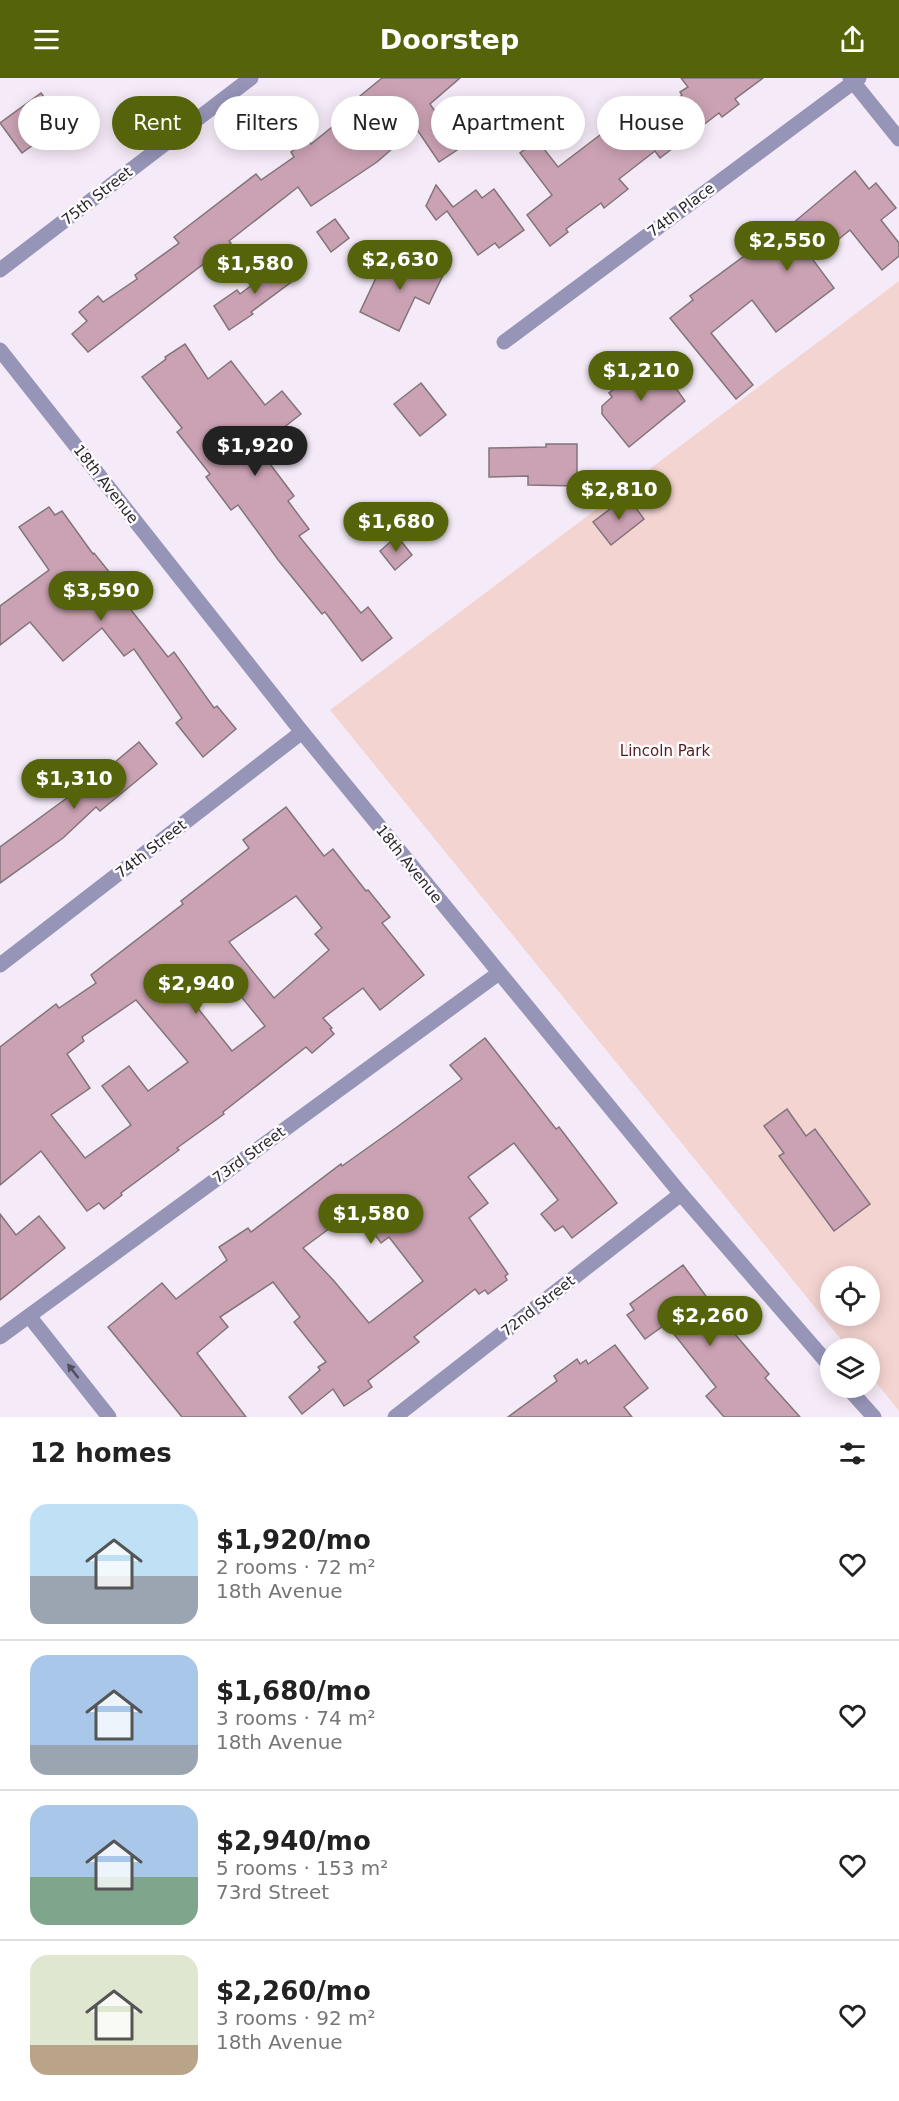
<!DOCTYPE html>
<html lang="en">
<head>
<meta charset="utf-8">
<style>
	:root { --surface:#fff; --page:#f2f2f2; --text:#222; --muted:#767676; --line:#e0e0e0; --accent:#55640a }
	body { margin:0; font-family:"DejaVu Sans",sans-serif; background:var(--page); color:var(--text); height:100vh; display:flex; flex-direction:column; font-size:22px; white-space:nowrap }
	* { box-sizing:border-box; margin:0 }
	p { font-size:20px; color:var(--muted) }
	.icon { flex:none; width:33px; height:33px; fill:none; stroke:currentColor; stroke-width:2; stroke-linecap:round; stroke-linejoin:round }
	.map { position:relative; height:1339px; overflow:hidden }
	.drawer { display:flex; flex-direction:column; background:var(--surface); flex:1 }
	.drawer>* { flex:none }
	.banner { position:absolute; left:18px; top:18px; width:864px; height:54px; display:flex; gap:12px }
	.buttons { position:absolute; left:820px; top:1188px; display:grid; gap:12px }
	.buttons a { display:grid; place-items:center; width:60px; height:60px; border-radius:50%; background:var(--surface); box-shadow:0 3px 15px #0003; font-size:30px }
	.price { position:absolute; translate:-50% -51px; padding:0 14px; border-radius:21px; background:var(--accent); color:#fff; font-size:20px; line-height:39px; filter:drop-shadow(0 2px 3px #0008) }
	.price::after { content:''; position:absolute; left:50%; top:36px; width:18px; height:14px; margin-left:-9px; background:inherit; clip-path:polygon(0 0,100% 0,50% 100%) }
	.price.active { background:#222; color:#fff }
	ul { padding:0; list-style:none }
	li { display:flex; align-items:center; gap:18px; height:150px; padding:0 30px }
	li+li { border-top:2px solid var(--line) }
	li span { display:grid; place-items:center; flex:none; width:168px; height:120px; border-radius:18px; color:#555 }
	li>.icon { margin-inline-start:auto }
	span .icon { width:72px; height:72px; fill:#fffc; stroke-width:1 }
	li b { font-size:26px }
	h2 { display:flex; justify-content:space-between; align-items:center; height:72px; padding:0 30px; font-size:26px }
	.tag { padding:0 21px; border-radius:27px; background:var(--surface); box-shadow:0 3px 15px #0003; font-size:21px; line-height:54px }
	.tag.active { background:var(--accent); color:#fff }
	header { display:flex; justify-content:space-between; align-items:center; height:78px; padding:0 30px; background:var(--accent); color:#fff; font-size:27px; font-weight:800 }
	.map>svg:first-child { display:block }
	.park { fill:#f4d4d1; fill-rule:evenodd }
	.building { fill:#cba2b4; stroke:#82747a; stroke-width:1.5; fill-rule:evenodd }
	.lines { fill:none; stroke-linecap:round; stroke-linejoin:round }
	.minor { stroke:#9695b8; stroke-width:15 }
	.tertiary { stroke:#9695b8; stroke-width:15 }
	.oneway { fill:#504e5d }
	.labels { text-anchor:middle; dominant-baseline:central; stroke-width:5; stroke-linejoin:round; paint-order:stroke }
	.street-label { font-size:15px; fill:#2b272c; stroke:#fdfbfe }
	.park-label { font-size:15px; fill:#541c1c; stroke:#fdfbfe }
</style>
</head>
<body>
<header><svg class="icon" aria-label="menu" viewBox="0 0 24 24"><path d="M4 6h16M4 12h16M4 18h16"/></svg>Doorstep<svg class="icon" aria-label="share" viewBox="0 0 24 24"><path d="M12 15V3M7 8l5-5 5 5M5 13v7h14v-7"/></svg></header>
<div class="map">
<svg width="899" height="1339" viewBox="0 0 899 1339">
	<rect width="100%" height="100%" fill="#f5ebf8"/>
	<path class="park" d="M899 203V1333L870 1297V1270H848L330 632ZM831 1198H870V1238H831Z"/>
	<g class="building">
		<path d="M382 0H460L430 26 460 70 439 84 416 50 377 84 311 128 298 109 229 163 231 165 88 274 72 256 87 243 79 234 98 218 103 224 137 201 135 197 179 165 174 159 256 96 261 102 294 79 291 74 309 62 311 66 353 32 349 27Z"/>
		<path d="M681 0H763L735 21 739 26 722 39 719 35 660 80 655 73 619 101 628 111 604 130 601 125 566 151 568 154 550 168 527 137 552 117 520 75 537 62 558 89 634 31 645 45 682 17 680 14 688 9Z"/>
		<path d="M41 15 63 45 22 75 0 45Z"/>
		<path d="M855 93 869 111 876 105 896 130 881 142 899 165V178L882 192 850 152 813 182 834 210 776 254 752 222 711 255 753 307 736 321 670 240 693 222 690 218 751 173 755 177Z"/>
		<path d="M436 107 453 129 476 112 482 120 494 111 524 152 499 170 495 165 478 177 447 133 436 142 426 128Z"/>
		<path d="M335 141 349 160 331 174 317 154Z"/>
		<path d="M404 176 444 195 429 226 415 219 399 253 360 234 383 185 397 191Z"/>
		<path d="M285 182 298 199 251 234 253 236 229 252 214 228 237 212 240 216Z"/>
		<path d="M185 266 208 301 231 283 265 327 282 313 301 336 258 370 294 418 288 423 309 451 299 458 361 535 368 529 392 560 362 583 325 534 322 536 279 483 238 427 231 432 206 399 210 396 177 354 182 350 142 299 166 281 165 279Z"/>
		<path d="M654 279 685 323 629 369 602 336V328L612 319 609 315Z"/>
		<path d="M421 305 446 337 420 358 394 326Z"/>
		<path d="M546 366H577V408L528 407V398L489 399V370L546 369Z"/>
		<path d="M627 418 644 441 611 467 593 444Z"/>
		<path d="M49 429 55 437 62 433 93 476 94 475 118 505 113 509 168 579 174 574 214 630 217 628 236 651 203 679 176 645 182 640 134 571 124 578 102 550 63 583 30 544 0 567V528L49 492 19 449Z"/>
		<path d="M397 458 412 477 395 492 380 473Z"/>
		<path d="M139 664 157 686 100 733 96 729 63 760 0 805V769L71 717 69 715 98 690 102 695Z"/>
		<path d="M286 729 324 778 333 771 366 813 368 812 390 839 382 845 424 897 380 932 363 910 323 940 332 950 330 951 334 956 312 975 306 969 223 1034 224 1036 177 1070 179 1072 121 1115 122 1117 104 1131 99 1125 87 1133 41 1073 0 1107V969L56 926 59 930 96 905 91 897 183 826 181 823 249 770 243 762ZM296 818 322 850 315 856 329 872 274 920 229 864ZM227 901 265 948 232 973 196 928ZM136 922 188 984 148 1013 129 988 102 1008 131 1047 85 1080 51 1037 90 1010 67 976 84 963 82 959Z"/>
		<path d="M485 960 556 1051 559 1049 617 1125 572 1160 563 1148 555 1153 541 1136 558 1122 514 1065 468 1099 488 1125 469 1140 508 1196 505 1198 507 1202 488 1216 485 1212 479 1216 475 1211 414 1259 419 1264 368 1303 372 1309 344 1328 333 1311 302 1336 289 1319 320 1292 318 1289 326 1284 294 1244 300 1239 273 1204 220 1239 228 1249 197 1275 246 1339H182L108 1249 162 1205 176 1221 227 1182 219 1169 248 1150 251 1154 341 1086 342 1088 397 1049 462 1001 450 987ZM356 1131 381 1165 389 1159 423 1203 369 1245 334 1203 303 1170Z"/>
		<path d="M787 1031 806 1058 815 1051 870 1126 834 1153 779 1078 784 1075 764 1048Z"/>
		<path d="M0 1136 16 1157 39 1138 65 1170 0 1222Z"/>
		<path d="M683 1187 728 1248 769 1296 765 1300 800 1339H724L706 1318 716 1309 666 1246 645 1261 627 1237 634 1232 630 1226Z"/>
		<path d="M615 1267 648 1310 624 1329 632 1339H508L557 1303 554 1298 577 1281 580 1286 586 1282 588 1286Z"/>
	</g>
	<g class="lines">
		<g class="minor">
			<path d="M850 0 899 61"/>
			<path d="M504 264 859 0"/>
			<path d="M0 272 302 654 681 1116 831 1289"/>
			<path d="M0 887 302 654"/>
			<path d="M29 1238 109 1339"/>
			<path d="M0 1259 499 895"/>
			<path d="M848 1310 874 1339"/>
			<path d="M395 1339 681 1116"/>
		</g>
		<path class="tertiary" d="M0 192 251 0"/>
	</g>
	<defs><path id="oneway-solid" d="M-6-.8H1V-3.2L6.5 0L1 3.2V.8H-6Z" transform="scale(1.5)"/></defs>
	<use class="oneway" href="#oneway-solid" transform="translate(73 1293) rotate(-128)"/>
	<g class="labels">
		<g class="street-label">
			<text transform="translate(97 118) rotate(-38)">75th Street</text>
			<text transform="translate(681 132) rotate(-37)">74th Place</text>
			<text transform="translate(106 406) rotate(52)">18th Avenue</text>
			<text transform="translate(151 771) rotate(-38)">74th Street</text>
			<text transform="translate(409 786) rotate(51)">18th Avenue</text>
			<text transform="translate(249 1077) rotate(-36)">73rd Street</text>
			<text transform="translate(538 1228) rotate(-38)">72nd Street</text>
		</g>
		<g class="park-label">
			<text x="665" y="673">Lincoln Park</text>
		</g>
	</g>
</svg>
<div class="buttons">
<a><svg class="icon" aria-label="locate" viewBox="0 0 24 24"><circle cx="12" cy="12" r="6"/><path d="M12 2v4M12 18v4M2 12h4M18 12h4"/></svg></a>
<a><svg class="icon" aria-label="layers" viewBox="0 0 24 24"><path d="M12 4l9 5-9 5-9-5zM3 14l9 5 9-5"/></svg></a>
</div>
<b class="price" style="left:787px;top:194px">$2,550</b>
<b class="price" style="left:400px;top:213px">$2,630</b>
<b class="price" style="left:255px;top:217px">$1,580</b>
<b class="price" style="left:641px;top:324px">$1,210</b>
<b class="price active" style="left:255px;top:399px">$1,920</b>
<b class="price" style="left:619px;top:443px">$2,810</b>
<b class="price" style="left:396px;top:475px">$1,680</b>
<b class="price" style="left:101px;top:544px">$3,590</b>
<b class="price" style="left:74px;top:732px">$1,310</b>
<b class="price" style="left:196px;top:937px">$2,940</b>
<b class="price" style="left:371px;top:1167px">$1,580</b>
<b class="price" style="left:710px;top:1269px">$2,260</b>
<div class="banner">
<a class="tag">Buy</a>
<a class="tag active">Rent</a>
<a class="tag">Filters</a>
<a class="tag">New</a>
<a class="tag">Apartment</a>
<a class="tag">House</a>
</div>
</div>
<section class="drawer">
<h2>12 homes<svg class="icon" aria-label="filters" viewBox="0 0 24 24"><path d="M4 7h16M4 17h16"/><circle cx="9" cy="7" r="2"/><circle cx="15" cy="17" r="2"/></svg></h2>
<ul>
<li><span style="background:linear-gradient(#bfe0f5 60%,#9aa5b1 0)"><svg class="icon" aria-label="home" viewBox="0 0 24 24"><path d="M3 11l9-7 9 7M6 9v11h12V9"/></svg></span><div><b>$1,920/mo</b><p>2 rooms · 72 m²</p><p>18th Avenue</p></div><svg class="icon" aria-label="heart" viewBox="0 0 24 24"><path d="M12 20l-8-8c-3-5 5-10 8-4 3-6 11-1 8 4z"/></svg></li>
<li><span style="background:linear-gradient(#a9c7e8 75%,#9aa5b1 0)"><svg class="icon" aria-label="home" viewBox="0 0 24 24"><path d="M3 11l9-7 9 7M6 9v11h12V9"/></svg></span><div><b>$1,680/mo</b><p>3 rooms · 74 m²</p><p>18th Avenue</p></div><svg class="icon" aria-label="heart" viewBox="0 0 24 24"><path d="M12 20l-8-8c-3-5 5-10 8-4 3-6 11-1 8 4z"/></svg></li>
<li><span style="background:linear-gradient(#a9c7e8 60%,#7fa58c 0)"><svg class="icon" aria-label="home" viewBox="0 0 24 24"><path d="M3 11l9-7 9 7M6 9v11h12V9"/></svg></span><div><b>$2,940/mo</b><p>5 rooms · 153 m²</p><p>73rd Street</p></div><svg class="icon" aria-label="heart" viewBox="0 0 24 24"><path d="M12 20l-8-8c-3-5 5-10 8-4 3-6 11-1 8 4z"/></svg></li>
<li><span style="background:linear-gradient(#dfe7d0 75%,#b9a48a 0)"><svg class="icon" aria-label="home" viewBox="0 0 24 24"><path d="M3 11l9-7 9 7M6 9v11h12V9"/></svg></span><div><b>$2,260/mo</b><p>3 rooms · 92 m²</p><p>18th Avenue</p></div><svg class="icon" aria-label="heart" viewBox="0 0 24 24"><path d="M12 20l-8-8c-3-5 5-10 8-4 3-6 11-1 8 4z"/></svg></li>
</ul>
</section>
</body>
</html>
